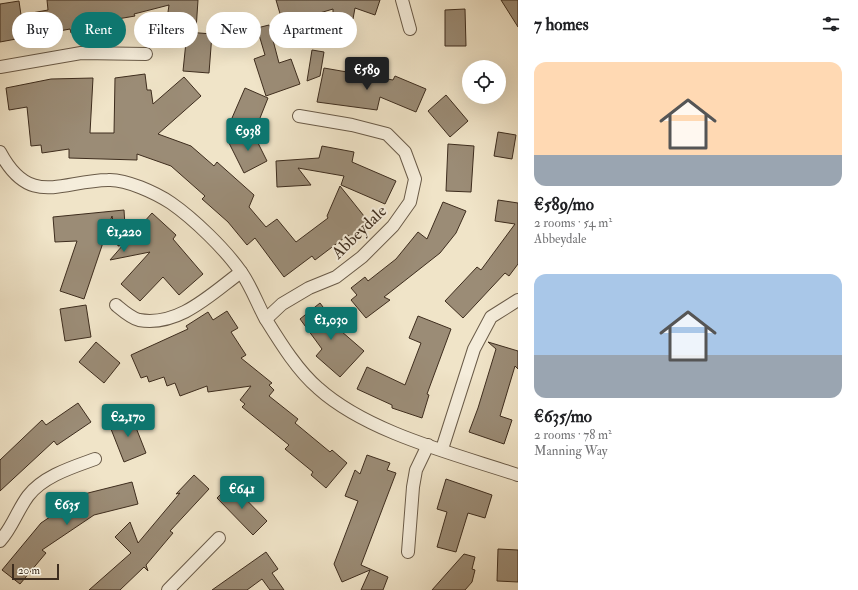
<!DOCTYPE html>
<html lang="en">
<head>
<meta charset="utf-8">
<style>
	:root { --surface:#fff; --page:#f2f2f2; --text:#202124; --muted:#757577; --accent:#0f766e }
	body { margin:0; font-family:"IM FELL Double Pica",serif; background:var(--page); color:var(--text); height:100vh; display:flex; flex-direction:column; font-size:15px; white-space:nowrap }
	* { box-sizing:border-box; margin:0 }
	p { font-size:13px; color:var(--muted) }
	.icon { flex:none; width:22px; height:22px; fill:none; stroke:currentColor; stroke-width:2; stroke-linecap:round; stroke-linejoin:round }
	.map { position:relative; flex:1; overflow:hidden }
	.panel { display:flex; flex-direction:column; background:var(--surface); width:340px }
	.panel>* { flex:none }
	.top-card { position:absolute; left:12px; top:12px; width:380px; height:36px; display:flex; gap:8px }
	.buttons { position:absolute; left:462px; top:60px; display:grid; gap:8px }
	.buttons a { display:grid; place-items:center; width:44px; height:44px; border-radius:50%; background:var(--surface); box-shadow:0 4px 16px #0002; font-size:20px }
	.scale { position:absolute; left:12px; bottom:10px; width:47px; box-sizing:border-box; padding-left:4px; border:2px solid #3e2d1e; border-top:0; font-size:11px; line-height:14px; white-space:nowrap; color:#3e2d1e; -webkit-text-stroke:3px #f5eddb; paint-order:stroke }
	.price { position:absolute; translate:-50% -34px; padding:0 9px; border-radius:4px; background:var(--accent); color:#fff; font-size:13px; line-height:26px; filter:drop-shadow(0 1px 2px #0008) }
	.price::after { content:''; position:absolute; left:50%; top:24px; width:12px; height:9px; margin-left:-6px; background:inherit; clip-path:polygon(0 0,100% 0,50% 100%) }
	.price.active { background:#222; color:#fff }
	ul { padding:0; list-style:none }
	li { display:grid; align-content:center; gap:8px; height:212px; padding:0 16px }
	li span { display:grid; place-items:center; height:124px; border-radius:12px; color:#555 }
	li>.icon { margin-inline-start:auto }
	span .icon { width:72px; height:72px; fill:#fffc; stroke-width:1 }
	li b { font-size:17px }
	h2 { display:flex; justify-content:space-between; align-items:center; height:48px; padding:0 16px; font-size:17px }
	.tag { padding:0 14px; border-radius:18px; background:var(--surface); box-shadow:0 4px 16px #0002; font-size:14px; line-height:36px }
	.tag.active { background:var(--accent); color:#fff }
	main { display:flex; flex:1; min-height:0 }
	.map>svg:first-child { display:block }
	.building { fill:#9b8c76; stroke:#3e2d1e }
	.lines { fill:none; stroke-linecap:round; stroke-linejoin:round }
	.minor-casing { stroke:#6a5b48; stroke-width:14 }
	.minor { stroke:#f5eddb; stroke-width:12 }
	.labels { text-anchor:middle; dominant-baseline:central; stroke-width:4; stroke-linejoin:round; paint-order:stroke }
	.street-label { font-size:17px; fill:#3e2d1e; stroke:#f5eddb }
</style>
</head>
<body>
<main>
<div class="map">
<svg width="518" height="590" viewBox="0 0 518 590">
	<rect width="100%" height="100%" fill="#f0e4c8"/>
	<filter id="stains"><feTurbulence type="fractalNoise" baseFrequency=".005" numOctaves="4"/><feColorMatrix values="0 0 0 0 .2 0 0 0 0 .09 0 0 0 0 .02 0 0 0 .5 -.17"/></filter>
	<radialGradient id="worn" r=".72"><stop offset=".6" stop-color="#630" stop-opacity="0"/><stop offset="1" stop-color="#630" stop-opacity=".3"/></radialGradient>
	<g class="building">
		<path d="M47 0H198L196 30 170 27 171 20 167 19 169 5 134 14 135 16 94 23 95 29 71 33 70 29 0 42V4L19 1 21 15 48 10Z"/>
		<path d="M276 0H380L375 15 355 8 353 19H333V9L283 24Z"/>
		<path d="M501 0H518V27Z"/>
		<path d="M465 9 466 46H445V10Z"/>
		<path d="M269 25 279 63 291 59 300 84 266 96 254 59 265 55 257 28Z"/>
		<path d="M187 32 212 34 209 73 183 71Z"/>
		<path d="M312 50 324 52 320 76 307 81Z"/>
		<path d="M324 68 393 80 395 76 426 89 416 112 380 97 377 110 317 102Z"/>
		<path d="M145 74 147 90H151L153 104 184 77 201 96 158 134 191 146 214 166 217 162 254 195 249 207 266 227 277 219 296 242 328 218 327 216 340 186 372 226 352 241 348 235 315 260 312 256 284 277 255 238 247 245 228 222 202 199 205 196 171 166 137 154V160L69 158V149L42 153 41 145 31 146 27 107 9 110 6 88 51 79 93 78 90 133H114L115 78Z"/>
		<path d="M245 88 268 98 256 128 232 118Z"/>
		<path d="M446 95 468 121 450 137 428 111Z"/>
		<path d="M252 131 267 161 244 173 229 143Z"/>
		<path d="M498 132 516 135 512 159 494 156Z"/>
		<path d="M448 144 474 146 471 192 446 191Z"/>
		<path d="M322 146 354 152 352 162 396 181 385 204 341 185 344 176 298 168 311 185 277 187 276 161 319 158Z"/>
		<path d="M498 200 518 203V264L509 276 505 273 463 318 445 301 477 267 481 270 515 224 495 221Z"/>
		<path d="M443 202 466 211 456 233 440 253 384 297 390 300 366 318 351 300 357 295 351 288 365 277 368 281 396 259 418 232 427 239Z"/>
		<path d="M124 210 126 242 152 213 176 235 173 239 203 274 179 295 163 277 140 301 121 284 150 252 110 260 123 245 118 246 112 216 84 299 60 291 77 241 55 242 53 217Z"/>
		<path d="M320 303 341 331 364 351 340 377 316 356 322 349 300 319Z"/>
		<path d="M86 305 91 337 65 341 60 309Z"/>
		<path d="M227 311 238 328 231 332 246 355 241 358 272 383 269 385 274 390 269 396 298 419 295 423 330 452 332 450 347 463 326 488 311 475 313 472 285 449 289 445 242 407 245 404 240 400 251 386 208 392 207 386 180 396 175 383 167 386 164 377 149 382 147 376 141 378 131 355 188 329 186 326 208 312 213 320Z"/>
		<path d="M418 316 451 329 427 394 429 395 422 418 392 408V405L357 389 367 367 405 385 421 343 409 338Z"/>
		<path d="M96 342 120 363 104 383 79 362Z"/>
		<path d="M488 342 518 351V369L515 366 500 416 512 420 504 444 469 432 478 408 496 349Z"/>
		<path d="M78 403 91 422 57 445 54 441 0 491V460L42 420 46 425Z"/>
		<path d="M131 415 146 453 124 462 109 424Z"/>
		<path d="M367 455 390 463 387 470 396 473 361 565 388 577 383 590H361L370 570 342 582 334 564 358 501 345 496 355 470 360 474Z"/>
		<path d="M194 475 209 489 170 531 173 533 146 565 148 571 144 567 120 590H89L131 553 115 537 130 522 138 543 180 493 176 494Z"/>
		<path d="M446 479 492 495 485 518 468 513 456 552 437 547 447 512 437 509Z"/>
		<path d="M132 482 138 504 94 515 42 550 46 553 20 584 2 570 41 523 84 494Z"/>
		<path d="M231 484 267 521 253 535 217 498Z"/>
		<path d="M498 549 518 550V582L497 581Z"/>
		<path d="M266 552 278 569 272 573 284 590H270L262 579 247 590H212Z"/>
		<path d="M464 554 475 557 472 569 475 570 472 582 465 590H432Z"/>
	</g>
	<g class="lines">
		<defs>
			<g id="minor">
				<path d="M402 0 410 29"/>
				<path d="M0 67 81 53 146 54"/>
				<path d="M0 152C30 208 60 181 108 180 126 179 156 193 171 203 194 219 225 249 241 272 251 286 257 303 265 318 280 342 297 370 318 388 368 433 455 454 518 475"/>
				<path d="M116 305C122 310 131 318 139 320 179 327 211 294 241 272"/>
				<path d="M266 319 282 304 309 288 336 277 362 257 393 226 410 202 415 179 405 152 387 134 352 125 299 116"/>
				<path d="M442 449 474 349 491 317 518 300"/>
				<path d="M0 541C12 528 17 511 28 496 43 476 73 467 95 459"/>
				<path d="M408 552 413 487 416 470 428 445"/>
				<path d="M168 590 219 538"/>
			</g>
		</defs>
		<use href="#minor" class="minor-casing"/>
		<use href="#minor" class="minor"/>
	</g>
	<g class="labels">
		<g class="street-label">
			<text transform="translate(359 232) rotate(-44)">Abbeydale</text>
		</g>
	</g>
	<rect width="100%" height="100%" filter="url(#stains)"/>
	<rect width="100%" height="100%" fill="url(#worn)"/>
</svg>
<div class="buttons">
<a><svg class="icon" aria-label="locate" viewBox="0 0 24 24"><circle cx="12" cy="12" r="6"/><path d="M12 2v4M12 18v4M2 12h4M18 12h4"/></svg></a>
</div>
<div class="scale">20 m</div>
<b class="price active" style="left:367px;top:91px">€589</b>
<b class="price" style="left:248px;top:152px">€938</b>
<b class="price" style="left:124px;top:253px">€1,220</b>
<b class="price" style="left:331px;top:341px">€1,030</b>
<b class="price" style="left:128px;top:438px">€2,170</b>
<b class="price" style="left:242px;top:510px">€641</b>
<b class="price" style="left:67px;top:526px">€635</b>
<div class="top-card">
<a class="tag">Buy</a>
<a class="tag active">Rent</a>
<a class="tag">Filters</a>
<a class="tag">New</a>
<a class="tag">Apartment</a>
</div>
</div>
<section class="panel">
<h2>7 homes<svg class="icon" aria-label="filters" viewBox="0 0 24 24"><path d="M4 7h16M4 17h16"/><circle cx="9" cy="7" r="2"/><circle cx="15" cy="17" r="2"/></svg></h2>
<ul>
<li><span style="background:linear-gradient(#ffd9b3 75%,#9aa5b1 0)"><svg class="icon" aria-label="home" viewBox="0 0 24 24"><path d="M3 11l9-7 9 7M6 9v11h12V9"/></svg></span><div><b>€589/mo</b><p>2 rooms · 54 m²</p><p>Abbeydale</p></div></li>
<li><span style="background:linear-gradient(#a9c7e8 65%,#9aa5b1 0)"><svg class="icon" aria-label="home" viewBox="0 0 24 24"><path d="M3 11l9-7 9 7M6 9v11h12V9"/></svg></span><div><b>€635/mo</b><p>2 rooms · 78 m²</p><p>Manning Way</p></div></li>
</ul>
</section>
</main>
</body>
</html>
